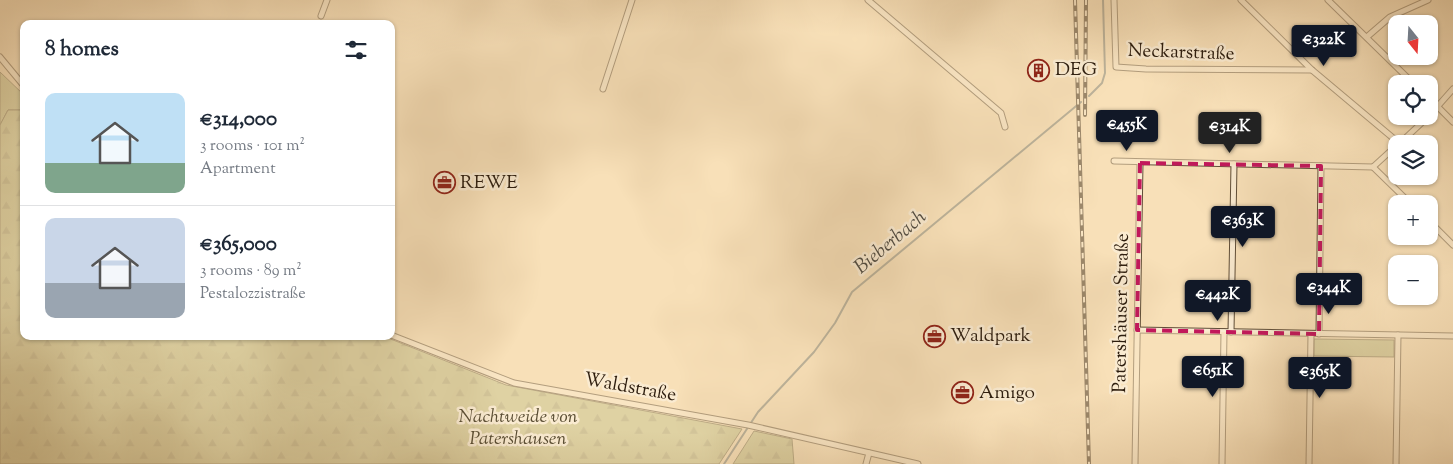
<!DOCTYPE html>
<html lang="en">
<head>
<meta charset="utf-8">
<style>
	:root { --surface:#fff; --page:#f2f2f3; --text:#1f2937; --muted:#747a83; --line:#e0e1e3; --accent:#111827 }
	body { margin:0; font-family:"Sorts Mill Goudy",serif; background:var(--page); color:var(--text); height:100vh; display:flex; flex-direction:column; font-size:19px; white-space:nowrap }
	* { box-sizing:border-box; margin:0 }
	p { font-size:16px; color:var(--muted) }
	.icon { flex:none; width:28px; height:28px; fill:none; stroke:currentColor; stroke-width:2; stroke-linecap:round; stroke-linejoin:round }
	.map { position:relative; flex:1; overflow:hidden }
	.drawer { position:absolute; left:20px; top:20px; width:375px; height:320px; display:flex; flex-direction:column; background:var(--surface); border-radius:10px; box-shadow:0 1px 4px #0004 }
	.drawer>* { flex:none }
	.needle { width:32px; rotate:162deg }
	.controls { position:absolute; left:1388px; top:15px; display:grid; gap:10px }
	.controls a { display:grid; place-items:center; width:50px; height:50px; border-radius:10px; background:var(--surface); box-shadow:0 1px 4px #0004; font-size:25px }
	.price { position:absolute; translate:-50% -42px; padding:0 11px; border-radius:5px; background:var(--accent); color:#fff; font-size:16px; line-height:32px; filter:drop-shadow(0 1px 2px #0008) }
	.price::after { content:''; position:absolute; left:50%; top:30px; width:15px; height:11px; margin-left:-8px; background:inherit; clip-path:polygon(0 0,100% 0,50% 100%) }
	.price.on { background:#222; color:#fff }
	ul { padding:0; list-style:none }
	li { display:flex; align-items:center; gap:15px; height:125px; padding:0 25px }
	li+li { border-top:1px solid var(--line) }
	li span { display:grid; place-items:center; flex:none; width:140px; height:100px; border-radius:10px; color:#555 }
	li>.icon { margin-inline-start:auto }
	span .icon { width:60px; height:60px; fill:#fffc; stroke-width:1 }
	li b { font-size:21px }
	h2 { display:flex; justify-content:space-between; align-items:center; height:60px; padding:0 25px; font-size:21px }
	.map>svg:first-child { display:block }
	.green { fill:#c2c18b; stroke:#786f4c }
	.forest { fill:url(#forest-firs); stroke:#786f4c }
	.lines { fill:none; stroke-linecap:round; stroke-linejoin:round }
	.stream { stroke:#747b76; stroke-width:2 }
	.minor-casing { stroke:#604e38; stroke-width:7 }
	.minor { stroke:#faebd1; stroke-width:5 }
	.rail-casing { stroke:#2d1d0e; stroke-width:4 }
	.rail { stroke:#faebd1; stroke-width:2; stroke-dasharray:5.5; stroke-linecap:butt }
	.marked { fill:none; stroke:#c2185b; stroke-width:4; stroke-dasharray:10 6; stroke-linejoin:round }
	.labels { text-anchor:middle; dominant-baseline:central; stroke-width:5; stroke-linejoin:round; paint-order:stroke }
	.street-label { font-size:19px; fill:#2d1d0e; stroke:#faebd1 }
	.poi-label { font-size:19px; fill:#2d1d0e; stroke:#faebd1; text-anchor:start }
	.park-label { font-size:19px; font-style:italic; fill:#5a4e34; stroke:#faebd1 }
	.water-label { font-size:20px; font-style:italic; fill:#514c42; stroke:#faebd1 }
</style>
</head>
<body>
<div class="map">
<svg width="1453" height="464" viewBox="0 0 1453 464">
	<defs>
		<pattern id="forest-firs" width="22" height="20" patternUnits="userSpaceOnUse" patternTransform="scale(1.25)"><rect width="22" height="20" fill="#c2c18b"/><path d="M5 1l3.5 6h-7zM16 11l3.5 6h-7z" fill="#a7a577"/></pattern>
	</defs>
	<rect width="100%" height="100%" fill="#f8e0b8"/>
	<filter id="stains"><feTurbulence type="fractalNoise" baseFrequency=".004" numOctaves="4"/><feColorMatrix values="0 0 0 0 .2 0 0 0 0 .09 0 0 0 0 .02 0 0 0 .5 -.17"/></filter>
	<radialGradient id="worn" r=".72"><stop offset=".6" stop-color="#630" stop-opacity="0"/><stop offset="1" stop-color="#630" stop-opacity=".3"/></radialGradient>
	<g class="green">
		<path d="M0 72 24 95V110H8L0 125Z"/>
		<path d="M1314 339 1394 340V357L1314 356Z"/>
	</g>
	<g class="forest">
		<path d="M8 110H24V336H383L506 385 742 429 719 464H0V125Z"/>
		<path d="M754 431 792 439 794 464H733Z"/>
	</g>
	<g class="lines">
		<g class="stream">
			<path d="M1089 96 1102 83 1105 73 1103 0"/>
			<path d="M724 464 758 412 814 352 835 323 852 292 1081 102"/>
		</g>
		<defs>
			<g id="minor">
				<path d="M868 0 1001 113 1005 127"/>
				<path d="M1114 0 1116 67 1146 69 1312 70"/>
				<path d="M1241 0 1312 70 1399 143"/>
				<path d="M1328 0 1414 84"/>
				<path d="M321 16 327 0"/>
				<path d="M1368 36 1390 17 1428 0"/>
				<path d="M0 57 24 86"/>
				<path d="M603 89 632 0"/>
				<path d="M1429 98 1453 122"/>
				<path d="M1429 116 1453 89"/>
				<path d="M1399 144 1429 116"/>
				<path d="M1114 161 1373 167 1396 146"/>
				<path d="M1373 167 1411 204"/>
				<path d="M1429 221 1453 245"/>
				<path d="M1137 330 1453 336"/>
				<path d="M1231 332 1234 164"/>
				<path d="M1319 334 1321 166"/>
				<path d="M391 335 514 383 748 425 918 464"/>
				<path d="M866 464 869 453"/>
				<path d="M1135 464 1140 163"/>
				<path d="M1222 464 1224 332"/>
				<path d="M1309 464 1311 334"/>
				<path d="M1396 464 1398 335"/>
			</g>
		</defs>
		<use href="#minor" class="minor-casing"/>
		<use href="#minor" class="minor"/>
		<defs>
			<g id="rail">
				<path d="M1075 0 1089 464"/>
				<path d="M1085 115 1086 0"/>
			</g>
		</defs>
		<use href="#rail" class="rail-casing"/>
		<use href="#rail" class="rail"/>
	</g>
	<path d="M0 0H1453V464H0ZM1140 163 1321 166 1319 334 1137 330Z" fill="#f8e0b8" fill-opacity=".55" fill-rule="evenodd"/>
	<path class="marked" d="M1140 163 1321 166 1319 334 1137 330Z"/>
	<defs>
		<symbol id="building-ring" viewBox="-11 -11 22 22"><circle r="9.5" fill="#faebd1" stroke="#8f2418" stroke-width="1.5"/><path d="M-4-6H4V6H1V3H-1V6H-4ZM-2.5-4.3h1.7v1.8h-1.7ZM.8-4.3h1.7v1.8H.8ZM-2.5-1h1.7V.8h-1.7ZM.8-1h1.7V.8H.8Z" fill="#8f2418"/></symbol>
		<symbol id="office-ring" viewBox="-11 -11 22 22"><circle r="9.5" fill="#faebd1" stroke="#8f2418" stroke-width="1.5"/><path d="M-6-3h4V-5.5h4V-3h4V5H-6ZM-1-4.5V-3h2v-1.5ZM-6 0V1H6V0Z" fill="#8f2418"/></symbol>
	</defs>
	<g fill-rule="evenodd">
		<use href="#building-ring" x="1026" y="58" width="25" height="25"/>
		<use href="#office-ring" x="432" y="170" width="25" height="25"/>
		<use href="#office-ring" x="922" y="324" width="25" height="25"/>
		<use href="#office-ring" x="950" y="380" width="25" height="25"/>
	</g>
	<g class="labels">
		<g class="street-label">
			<text transform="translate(1181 53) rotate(2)">Neckarstraße</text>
			<text transform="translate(1122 313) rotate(-89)">Patershäuser Straße</text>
			<text transform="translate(630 388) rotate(10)">Waldstraße</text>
		</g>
		<g class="poi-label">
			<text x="1055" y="70">DEG</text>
			<text x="460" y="183">REWE</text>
			<text x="950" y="336">Waldpark</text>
			<text x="979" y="393">Amigo</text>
		</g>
		<g class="park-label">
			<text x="518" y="417">Nachtweide von<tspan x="518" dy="22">Patershausen</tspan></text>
		</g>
		<g class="water-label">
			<text transform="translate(891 243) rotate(-40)">Bieberbach</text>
		</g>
	</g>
	<rect width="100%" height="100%" filter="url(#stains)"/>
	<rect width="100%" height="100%" fill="url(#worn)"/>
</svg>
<div class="controls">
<a><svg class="needle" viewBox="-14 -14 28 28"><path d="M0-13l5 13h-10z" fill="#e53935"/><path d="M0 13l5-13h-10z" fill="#747a83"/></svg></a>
<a><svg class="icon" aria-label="locate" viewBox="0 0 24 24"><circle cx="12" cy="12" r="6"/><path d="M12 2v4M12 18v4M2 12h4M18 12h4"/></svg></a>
<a><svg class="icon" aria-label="layers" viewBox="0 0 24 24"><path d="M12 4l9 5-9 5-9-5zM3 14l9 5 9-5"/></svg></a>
<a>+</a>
<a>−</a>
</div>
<b class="price" style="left:1324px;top:67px">€322K</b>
<b class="price" style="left:1127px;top:152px">€455K</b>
<b class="price on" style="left:1230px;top:154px">€314K</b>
<b class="price" style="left:1243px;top:248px">€363K</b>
<b class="price" style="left:1329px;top:315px">€344K</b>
<b class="price" style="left:1218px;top:322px">€442K</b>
<b class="price" style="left:1213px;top:398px">€651K</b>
<b class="price" style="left:1320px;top:399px">€365K</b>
<section class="drawer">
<h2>8 homes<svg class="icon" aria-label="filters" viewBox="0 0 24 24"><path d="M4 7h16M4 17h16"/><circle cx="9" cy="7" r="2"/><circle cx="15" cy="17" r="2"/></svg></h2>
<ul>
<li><span style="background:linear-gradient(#bfe0f5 70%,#7fa58c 0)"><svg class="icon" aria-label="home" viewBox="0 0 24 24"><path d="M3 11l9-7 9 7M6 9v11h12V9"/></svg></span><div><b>€314,000</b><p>3 rooms · 101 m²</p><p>Apartment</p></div></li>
<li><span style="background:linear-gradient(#c9d6e8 65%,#9aa5b1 0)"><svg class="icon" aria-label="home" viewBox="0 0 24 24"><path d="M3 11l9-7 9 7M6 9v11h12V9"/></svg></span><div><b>€365,000</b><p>3 rooms · 89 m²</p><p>Pestalozzistraße</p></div></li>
</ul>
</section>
</div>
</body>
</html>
